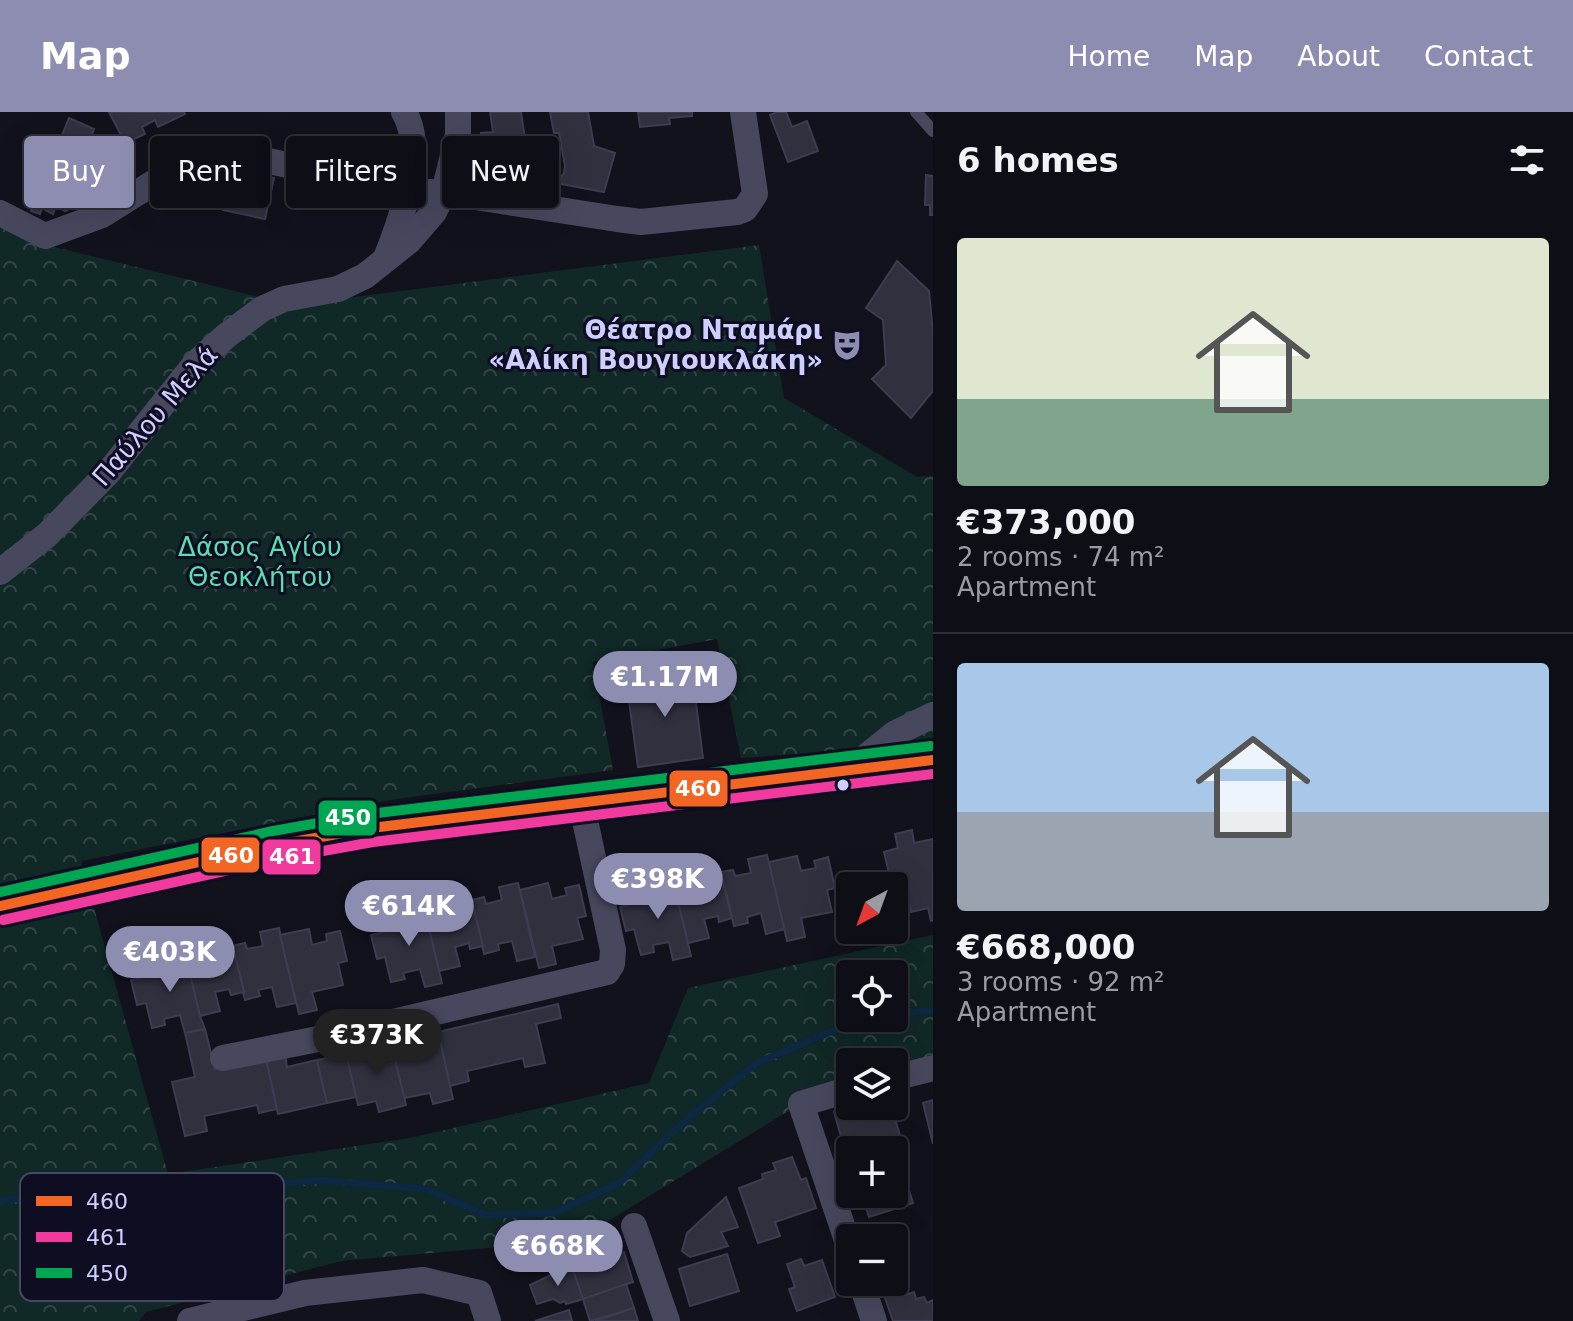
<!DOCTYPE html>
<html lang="en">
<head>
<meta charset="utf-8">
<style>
	:root { --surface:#0e0e16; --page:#1c1c23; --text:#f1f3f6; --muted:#9b9ca1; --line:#2e2e35; --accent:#8c8db0 }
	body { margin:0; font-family:"DejaVu Sans",sans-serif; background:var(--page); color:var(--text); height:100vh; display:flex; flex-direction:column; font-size:30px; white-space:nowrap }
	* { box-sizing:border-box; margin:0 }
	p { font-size:26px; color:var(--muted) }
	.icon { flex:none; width:44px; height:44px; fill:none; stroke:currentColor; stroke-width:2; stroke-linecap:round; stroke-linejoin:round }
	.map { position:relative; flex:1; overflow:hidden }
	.side { display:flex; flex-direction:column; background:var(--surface); width:640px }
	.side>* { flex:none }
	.guide { position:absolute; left:24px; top:24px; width:760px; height:72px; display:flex; gap:16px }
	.needle { width:52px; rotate:221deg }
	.fabs { position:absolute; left:836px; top:760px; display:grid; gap:16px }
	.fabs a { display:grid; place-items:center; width:72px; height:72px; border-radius:8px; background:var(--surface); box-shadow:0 8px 32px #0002,0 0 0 2px var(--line); font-size:40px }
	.price { position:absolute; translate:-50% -68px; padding:0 18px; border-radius:28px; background:var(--accent); color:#fff; font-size:26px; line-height:52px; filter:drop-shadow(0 2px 4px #0008) }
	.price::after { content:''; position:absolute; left:50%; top:48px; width:24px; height:18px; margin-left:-12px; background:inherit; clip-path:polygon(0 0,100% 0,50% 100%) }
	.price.selected { background:#222; color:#fff }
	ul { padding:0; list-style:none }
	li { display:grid; align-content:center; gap:16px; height:424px; padding:0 24px }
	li+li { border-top:2px solid var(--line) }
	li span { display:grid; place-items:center; height:248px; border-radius:8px; color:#555 }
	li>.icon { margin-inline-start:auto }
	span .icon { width:144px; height:144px; fill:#fffc; stroke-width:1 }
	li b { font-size:34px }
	h2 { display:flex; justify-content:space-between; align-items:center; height:96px; padding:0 24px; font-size:34px }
	.pill { padding:0 28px; border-radius:8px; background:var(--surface); box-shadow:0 8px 32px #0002,0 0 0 2px var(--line); font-size:28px; line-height:72px }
	.pill.selected { background:var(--accent); color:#fff }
	header { display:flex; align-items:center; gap:48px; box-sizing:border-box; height:112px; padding:0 40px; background:var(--accent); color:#fff }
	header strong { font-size:38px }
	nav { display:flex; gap:44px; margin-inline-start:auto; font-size:28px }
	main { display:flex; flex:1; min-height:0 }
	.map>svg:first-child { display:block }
	.forest { fill:url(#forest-crowns); fill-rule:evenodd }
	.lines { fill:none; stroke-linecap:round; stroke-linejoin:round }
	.stream { stroke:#0d2842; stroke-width:7 }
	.building { fill:#30303f; stroke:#3d3c51; stroke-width:2 }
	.lane { stroke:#47485e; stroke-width:12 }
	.street { stroke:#47485e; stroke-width:26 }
	.secondary { stroke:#535671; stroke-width:36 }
	.bus-1-casing { stroke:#0e0d22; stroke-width:16 }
	.bus-2-casing { stroke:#0e0d22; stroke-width:16 }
	.bus-3-casing { stroke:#0e0d22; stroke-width:16 }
	.bus-1 { stroke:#f26522; stroke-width:10 }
	.bus-2 { stroke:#f13a9d; stroke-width:10 }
	.bus-3 { stroke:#00a651; stroke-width:10 }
	.bus-dot { fill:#cecfff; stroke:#0e0d22; stroke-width:3 }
	.labels { text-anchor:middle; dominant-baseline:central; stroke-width:6; stroke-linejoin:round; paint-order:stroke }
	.poi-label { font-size:26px; font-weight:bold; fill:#cecfff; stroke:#0e0d22; text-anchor:end }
	.street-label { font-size:26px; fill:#cecfff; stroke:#0e0d22 }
	.park-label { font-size:26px; fill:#5bdead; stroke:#0e0d22 }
	.key { fill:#0e0d22; stroke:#484764; stroke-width:2 }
	.key-label { font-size:22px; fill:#cecfff }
	.line-badge { stroke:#0e0d22; stroke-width:3 }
	.badge-label { font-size:22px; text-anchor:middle; font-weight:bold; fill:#fff }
</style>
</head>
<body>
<header>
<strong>Map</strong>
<nav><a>Home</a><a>Map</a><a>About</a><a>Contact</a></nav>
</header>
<main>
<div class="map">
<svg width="933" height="1209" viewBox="0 0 933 1209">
	<defs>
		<pattern id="forest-crowns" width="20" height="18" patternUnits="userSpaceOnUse" patternTransform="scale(2)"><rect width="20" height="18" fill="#102826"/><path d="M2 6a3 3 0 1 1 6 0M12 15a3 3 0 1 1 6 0" fill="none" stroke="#324647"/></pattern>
	</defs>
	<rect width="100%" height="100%" fill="#12121d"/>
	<path class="forest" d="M0 103 38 131 292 193 759 133 784 286 917 365 933 364V633L905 637 832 639 741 646 717 527 593 550 613 658 390 688 81 749 168 1062 410 1026 649 971 688 876 933 823V953L894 960V950H850V967L836 970 577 1128 341 1149 146 1200 139 1209H0ZM850 862H894V906H850Z"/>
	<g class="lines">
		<g class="stream">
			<path d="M894 903 933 898"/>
			<path d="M0 1090 12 1087 112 1091 208 1090 257 1074 319 1068 426 1077 485 1103 554 1101 619 1071 688 1006 757 951 856 909 875 906"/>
		</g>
	</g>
	<g class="building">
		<path d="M109 0H184L185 2 158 15 155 8 142 15 145 22 125 31Z"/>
		<path d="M490 0H521L529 54 487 61 481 21 493 20Z"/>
		<path d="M550 0H588L594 34 615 41 604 80 556 71 564 61 565 54 559 21H554Z"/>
		<path d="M638 0H692V4L669 6 670 12 640 15Z"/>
		<path d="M777 0H786L792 15 807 9 818 39 788 50 770 3Z"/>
		<path d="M69 6 94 17 87 36 94 40 88 52 83 51 79 62 97 69 91 86 65 99 56 94 53 102 42 96 40 102 31 99Z"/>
		<path d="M231 56 274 66 265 107 223 98 226 86 213 83 216 66 228 69Z"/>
		<path d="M926 63 933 64V103H930V93H925Z"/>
		<path d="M897 149 929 179 933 221V279L911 306 872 267 886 253 883 208 866 196Z"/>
		<path d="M692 559 703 646 638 655 628 582 633 581 631 567Z"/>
		<path d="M912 718 914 731 933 727V808L931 809 928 796 911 800 908 787 895 790 894 774H892L884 740 898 736 895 722Z"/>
		<path d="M767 743 785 817 766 822 761 801 747 805 748 811 734 814 721 760 733 758 735 764 751 761 748 747Z"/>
		<path d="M797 744 801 759 816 756 814 749 828 745 835 776 827 778 832 800 801 806 805 825 787 829 769 750Z"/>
		<path d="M688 753 692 767 706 764 704 758 719 754 732 806 719 810 718 804 704 807 709 826 688 831 670 757Z"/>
		<path d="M664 768 666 775 674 773 691 844 673 848 669 830 653 833 654 840 641 843 634 817 626 819 620 795 647 788 644 772Z"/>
		<path d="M518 771 535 845 517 849 512 829 498 832 499 838 484 842 472 788 484 785 486 792 502 788 499 775Z"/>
		<path d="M548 771 552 787 567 783 565 776 579 773 586 804 577 806 583 827 552 834 556 852 539 856 520 778Z"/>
		<path d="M439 780 443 795 457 792 455 785 470 782 483 834 470 837 469 831 455 835 460 854 439 859 421 785Z"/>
		<path d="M415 795 417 803 425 800 442 871 425 875 420 857 403 861 405 867 391 870 385 845 377 847 371 823 399 816 395 800Z"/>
		<path d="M279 816 296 891 277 895 272 875 258 878 260 884 245 888 232 834 245 831 247 837 263 834 260 820Z"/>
		<path d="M309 817 312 833 327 829 326 822 340 819 347 849 338 851 343 873 312 880 317 898 299 902 280 823Z"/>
		<path d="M200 826 203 841 218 837 216 831 231 827 244 880 231 883 229 877 215 880 220 899 200 904 181 830Z"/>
		<path d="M176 841 177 848 186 846 200 904 205 917 185 921 180 903 164 907 165 913 152 916 146 891 137 893 131 868 159 862 155 846Z"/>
		<path d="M558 892 561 906 536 912 545 951 525 955 523 946 467 959 469 969 450 974 438 920Z"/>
		<path d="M205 917 215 957 266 946 277 997 259 1001 257 993 204 1004 207 1019 185 1024 172 970 195 965 185 921Z"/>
		<path d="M438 920 453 987 433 992 430 981 404 986 394 944 424 937 421 924Z"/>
		<path d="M391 931 406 993 379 1000 376 989 358 993 346 942Z"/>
		<path d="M285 942 287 955 317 948 327 991 278 1002 266 946Z"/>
		<path d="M346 942 356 985 327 991 317 948Z"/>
		<path d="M933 988V1032L923 991Z"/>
		<path d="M854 994H866L868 999 891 994 903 1033 887 1038H865L863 1029 844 1035 834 1000Z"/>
		<path d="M792 1045 801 1068 806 1066 816 1096 775 1110 780 1124 758 1131 739 1076 763 1067 762 1062 776 1058 773 1051Z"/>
		<path d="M906 1069 913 1091 869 1105 862 1083 894 1082V1073Z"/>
		<path d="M726 1085 738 1115 721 1120 728 1134 690 1145 682 1139 687 1121Z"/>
		<path d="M613 1134 616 1143 624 1140 633 1170 583 1187 573 1158 584 1157 580 1145Z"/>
		<path d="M727 1142 739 1179 690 1194 679 1157Z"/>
		<path d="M801 1147 804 1154 822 1148 835 1185 797 1199 789 1177 795 1175 787 1152Z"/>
		<path d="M573 1158 583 1187 566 1192 565 1189 560 1191 553 1187 537 1192 530 1173 555 1161Z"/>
		<path d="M626 1172 634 1196 590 1209 583 1187Z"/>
		<path d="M901 1177 903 1184 914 1180 916 1187 924 1185 927 1191 933 1188V1209H893L884 1183Z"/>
		<path d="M634 1196 638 1209H595Z"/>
		<path d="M569 1198 572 1209H535Z"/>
	</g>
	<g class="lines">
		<path class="lane" d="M916 0 933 19"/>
		<g class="street">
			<path d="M0 101 45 124 102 103 177 56 207 46 237 42 410 80H444L617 107 641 110 737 100 745 97 755 82 743 0"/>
			<path d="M386 146C401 108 427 38 404 0"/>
			<path d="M0 460 47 423 108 361 195 252 226 224 262 197 284 187 338 177 365 164 409 129 434 100 444 80 458 23V0"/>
			<path d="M852 656 894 622 933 603"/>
			<path d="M223 946 333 924 607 860 612 852 613 838 581 690"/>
			<path d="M894 966 933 956"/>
			<path d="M850 977 801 992 850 1137"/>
			<path d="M634 1114 667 1209"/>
			<path d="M861 1170 874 1209"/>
			<path d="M190 1209 305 1181 423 1168 479 1181 488 1209"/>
		</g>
		<path class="secondary" d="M0 794 276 733 371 716 933 648"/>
		<defs>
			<path id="bus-1" d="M0 794 276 733 371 716 933 648"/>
			<path id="bus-2" d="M3 808 279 747 373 730 933 662"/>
			<path id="bus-3" d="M0 780 273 719 369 702 931 634"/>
		</defs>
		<use href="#bus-1" class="bus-1-casing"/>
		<use href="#bus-2" class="bus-2-casing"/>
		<use href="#bus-3" class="bus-3-casing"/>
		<use href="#bus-1" class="bus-1"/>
		<use href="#bus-2" class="bus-2"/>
		<use href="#bus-3" class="bus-3"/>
	</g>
	<defs>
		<symbol id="theatre-bare" viewBox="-9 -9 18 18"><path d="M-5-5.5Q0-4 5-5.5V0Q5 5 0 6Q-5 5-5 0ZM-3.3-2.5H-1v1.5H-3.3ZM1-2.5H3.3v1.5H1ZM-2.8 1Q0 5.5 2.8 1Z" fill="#8c8db0" stroke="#0e0d22" stroke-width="2.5" paint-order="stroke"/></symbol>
	</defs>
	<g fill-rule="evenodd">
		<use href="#theatre-bare" x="825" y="211" width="44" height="44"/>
	</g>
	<circle class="bus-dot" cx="843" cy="673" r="7"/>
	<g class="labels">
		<g class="poi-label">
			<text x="823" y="218">Θέατρο Νταμάρι<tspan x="823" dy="30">«Αλίκη Βουγιουκλάκη»</tspan></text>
		</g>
		<g class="street-label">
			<text transform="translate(155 304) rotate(-49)">Παύλου Μελά</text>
		</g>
		<g class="park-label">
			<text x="260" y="435">Δάσος Αγίου<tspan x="260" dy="30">Θεοκλήτου</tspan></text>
		</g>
	</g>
	<rect x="20" y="1061" width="264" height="128" rx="12" class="key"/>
	<rect x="36" y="1084" width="36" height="10" fill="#f26522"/>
	<rect x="36" y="1120" width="36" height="10" fill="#f13a9d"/>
	<rect x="36" y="1156" width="36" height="10" fill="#00a651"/>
	<g class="key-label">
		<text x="86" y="1097">460</text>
		<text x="86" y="1133">461</text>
		<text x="86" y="1169">450</text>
	</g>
	<g class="line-badge">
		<rect x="668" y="657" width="61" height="39" rx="8" fill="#f26522"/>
		<rect x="317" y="687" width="61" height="38" rx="8" fill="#00a651"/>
		<rect x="200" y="724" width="61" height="38" rx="8" fill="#f26522"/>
		<rect x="261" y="726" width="61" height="38" rx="8" fill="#f13a9d"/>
	</g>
	<g class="badge-label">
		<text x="698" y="684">460</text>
		<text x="348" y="713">450</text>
		<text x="231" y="751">460</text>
		<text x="292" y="752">461</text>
	</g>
</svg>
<div class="fabs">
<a><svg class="needle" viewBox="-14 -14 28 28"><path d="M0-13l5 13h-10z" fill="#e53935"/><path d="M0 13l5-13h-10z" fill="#9b9ca1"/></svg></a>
<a><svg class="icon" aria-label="locate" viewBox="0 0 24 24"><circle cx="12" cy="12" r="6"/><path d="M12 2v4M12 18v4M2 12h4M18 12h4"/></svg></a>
<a><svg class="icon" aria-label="layers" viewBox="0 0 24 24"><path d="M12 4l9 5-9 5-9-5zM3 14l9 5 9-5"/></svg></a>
<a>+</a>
<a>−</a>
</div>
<b class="price" style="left:665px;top:607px">€1.17M</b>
<b class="price" style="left:658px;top:809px">€398K</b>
<b class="price" style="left:409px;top:836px">€614K</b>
<b class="price" style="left:170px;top:882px">€403K</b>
<b class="price selected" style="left:377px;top:965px">€373K</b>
<b class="price" style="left:558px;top:1176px">€668K</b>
<div class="guide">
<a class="pill selected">Buy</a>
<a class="pill">Rent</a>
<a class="pill">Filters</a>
<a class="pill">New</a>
</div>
</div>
<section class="side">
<h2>6 homes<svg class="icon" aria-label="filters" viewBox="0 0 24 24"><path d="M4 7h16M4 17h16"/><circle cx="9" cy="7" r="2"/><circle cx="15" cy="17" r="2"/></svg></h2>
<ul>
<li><span style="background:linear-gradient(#dfe7d0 65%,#7fa58c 0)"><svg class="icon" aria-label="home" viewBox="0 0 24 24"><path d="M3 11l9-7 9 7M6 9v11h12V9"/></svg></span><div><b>€373,000</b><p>2 rooms · 74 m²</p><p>Apartment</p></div></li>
<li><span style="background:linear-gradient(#a9c7e8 60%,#9aa5b1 0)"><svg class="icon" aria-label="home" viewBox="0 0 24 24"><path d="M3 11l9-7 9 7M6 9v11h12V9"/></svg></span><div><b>€668,000</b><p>3 rooms · 92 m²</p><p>Apartment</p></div></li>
</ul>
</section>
</main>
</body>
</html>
